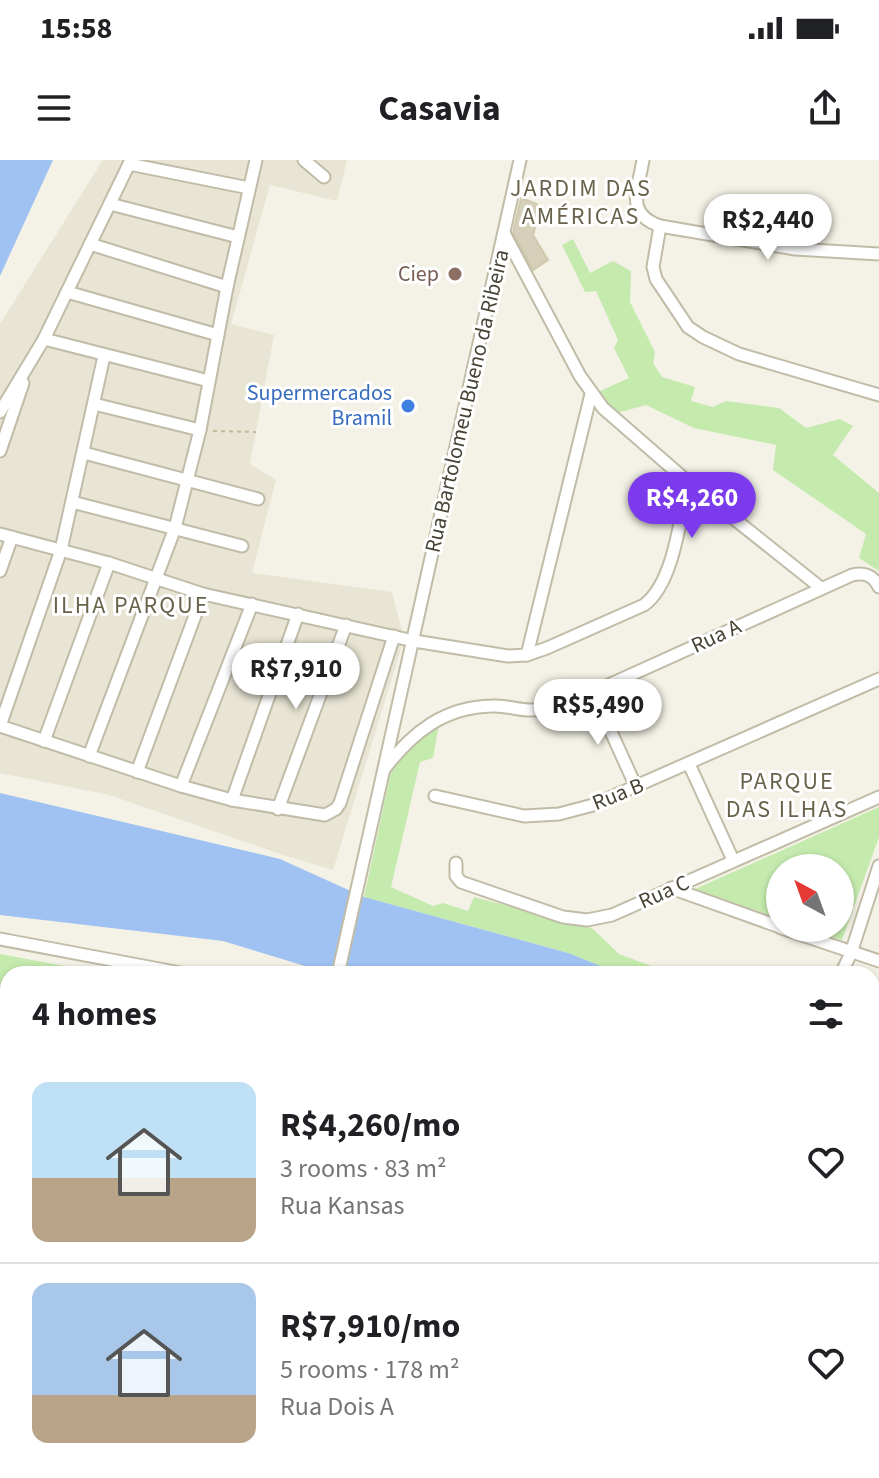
<!DOCTYPE html>
<html lang="en">
<head>
<meta charset="utf-8">
<style>
	:root { --surface:#fff; --page:#f6f6f6; --text:#202124; --muted:#757577; --line:#e0e0e0; --accent:#7c3aed }
	body { margin:0; font-family:"Source Sans 3",sans-serif; background:var(--page); color:var(--text); height:100vh; display:flex; flex-direction:column; font-size:30px; white-space:nowrap }
	* { box-sizing:border-box; margin:0 }
	p { font-size:26px; color:var(--muted) }
	.icon { flex:none; width:44px; height:44px; fill:none; stroke:currentColor; stroke-width:2; stroke-linecap:round; stroke-linejoin:round }
	.map { position:relative; flex:1; overflow:hidden }
	.drawer { position:absolute; left:0px; top:806px; width:880px; height:512px; display:flex; flex-direction:column; background:var(--surface); border-radius:24px 24px 0 0; box-shadow:0 2px 6px #0004 }
	.drawer>* { flex:none }
	.needle { width:52px; rotate:319deg }
	.buttons { position:absolute; left:766px; top:694px; display:grid; gap:16px }
	.buttons a { display:grid; place-items:center; width:88px; height:88px; border-radius:50%; background:var(--surface); box-shadow:0 2px 6px #0004; font-size:40px }
	.price { position:absolute; translate:-50% -68px; padding:0 18px; border-radius:28px; background:#fff; color:#222; font-size:26px; line-height:52px; filter:drop-shadow(0 2px 4px #0008) }
	.price::after { content:''; position:absolute; left:50%; top:48px; width:24px; height:18px; margin-left:-12px; background:inherit; clip-path:polygon(0 0,100% 0,50% 100%) }
	.price.current { background:var(--accent); color:#fff }
	ul { padding:0; list-style:none }
	li { display:flex; align-items:center; gap:24px; height:200px; padding:0 32px }
	li+li { border-top:2px solid var(--line) }
	li span { display:grid; place-items:center; flex:none; width:224px; height:160px; border-radius:16px; color:#555 }
	li>.icon { margin-inline-start:auto }
	span .icon { width:96px; height:96px; fill:#fffc; stroke-width:1 }
	li b { font-size:34px }
	h2 { display:flex; justify-content:space-between; align-items:center; height:96px; padding:0 32px; font-size:34px }
	.status { display:flex; justify-content:space-between; align-items:center; height:56px; padding:0 40px; background:var(--surface); direction:ltr }
	.status svg { height:22px; fill:currentColor }
	header { display:flex; justify-content:space-between; align-items:center; height:104px; padding:0 32px; background:var(--surface); font-size:36px; font-weight:700 }
	.map>svg:first-child { display:block }
	.residential { fill:#e8e5d4 }
	.green { fill:#c4eaad }
	.water { fill:#a0c2f3 }
	.building { fill:#d6d0bb; stroke:#d1c9ae; stroke-width:2 }
	.lines { fill:none; stroke-linecap:round; stroke-linejoin:round }
	.minor-casing { stroke:#c0bca8; stroke-width:15 }
	.path { stroke:#c2bb99; stroke-width:2; stroke-dasharray:4 4; stroke-linecap:butt }
	.minor { stroke:#fff; stroke-width:11 }
	.education-dot { fill:#8d6e63; stroke:#fff; stroke-width:3 }
	.shop-dot { fill:#3f7fe0; stroke:#fff; stroke-width:3 }
	.labels { text-anchor:middle; dominant-baseline:central; stroke-width:6; stroke-linejoin:round; paint-order:stroke }
	.education-label { font-size:22px; fill:#785e54; stroke:#fff; text-anchor:end }
	.shop-label { font-size:22px; fill:#366cbe; stroke:#fff; text-anchor:end }
	.street-label { font-size:22px; fill:#474335; stroke:#fff }
	.neighbourhood-label { font-size:24px; letter-spacing:2px; fill:#6a634c; stroke:#fff }
</style>
</head>
<body>
<div class="status"><b>15:58</b><svg viewBox="0 0 49 12"><path d="M0 12V9h3v3zM5 12V6h3v6zM10 12V3h3v9zM15 12V0h3v12zM26 1h20v11H26zM47 4h2v5h-2z"/></svg></div>
<header><svg class="icon" aria-label="menu" viewBox="0 0 24 24"><path d="M4 6h16M4 12h16M4 18h16"/></svg>Casavia<svg class="icon" aria-label="share" viewBox="0 0 24 24"><path d="M12 15V3M7 8l5-5 5 5M5 13v7h14v-7"/></svg></header>
<div class="map">
<svg width="879" height="1318" viewBox="0 0 879 1318">
	<rect width="100%" height="100%" fill="#f4f2e6"/>
	<path class="residential" d="M103 0H347L337 41 270 25 231 164 274 175 250 304 276 320 252 413 392 432 404 479 333 710 286 696 109 635 0 613V164Z"/>
	<g class="green">
		<path d="M573 79 590 113 613 101 631 111 630 142 655 192 653 203 662 217 695 227 691 241 713 247 726 241 779 248 806 268 840 259 853 266 833 295 879 333V411L859 398 866 374 773 310 776 285 694 268 646 245 617 253 598 232 629 218 614 188 618 180 596 131 585 132 562 85Z"/>
		<path d="M439 564 433 598 420 602 391 727 433 746 443 743 468 751 474 737 592 768 619 794 673 814H621L568 793 364 737 391 612 419 576Z"/>
		<path d="M879 647V677L842 780 807 768H840V708H780V759L695 729Z"/>
		<path d="M0 794 108 814H8V1310H449L450 1318H0Z"/>
		<path d="M872 844 879 847V918L872 915Z"/>
	</g>
	<g class="water">
		<path d="M0 0H53L0 116Z"/>
		<path d="M0 633 280 699 364 737 568 793 621 814H331L223 781 0 755Z"/>
		<path d="M872 915 879 918V1234L872 1237Z"/>
		<path d="M530 1310H735L721 1318H506Z"/>
	</g>
	<path class="building" d="M521 38 537 44 536 48 548 52 543 65 536 64 533 75 548 100 533 110 513 73Z"/>
	<g class="lines">
		<defs>
			<g id="minor">
				<path d="M304 0 324 17"/>
				<path d="M643 0C638 30 625 54 660 66L795 89 879 94"/>
				<path d="M129 4 249 28"/>
				<path d="M110 44 238 77"/>
				<path d="M660 66 653 107 656 119 688 167 703 177 739 194 879 235"/>
				<path d="M504 73 580 216 603 248 688 322 821 428"/>
				<path d="M90 84 227 127"/>
				<path d="M67 132 218 175"/>
				<path d="M44 179 209 221"/>
				<path d="M94 244 200 270"/>
				<path d="M0 252 44 179 131 0"/>
				<path d="M0 291 23 223"/>
				<path d="M84 293 258 339"/>
				<path d="M72 342 242 386"/>
				<path d="M0 374 109 403 203 434 414 481 508 496 527 495 547 488 644 445C674 423 680 358 688 322"/>
				<path d="M0 411 12 377"/>
				<path d="M527 495 591 234"/>
				<path d="M593 532 636 627"/>
				<path d="M0 566 181 626 232 640 325 655 336 649 340 643 394 476"/>
				<path d="M0 566 61 390 104 196"/>
				<path d="M44 581 109 403"/>
				<path d="M89 596 175 368 200 270 227 127 256 0"/>
				<path d="M689 604 733 700"/>
				<path d="M385 608C413 572 444 547 492 546 506 545 520 551 534 550 555 549 574 540 593 532L852 415C865 412 873 415 879 427"/>
				<path d="M137 612 203 434"/>
				<path d="M181 626 252 444"/>
				<path d="M435 636 524 656 559 654 593 645 879 519"/>
				<path d="M232 640 298 454"/>
				<path d="M278 649 346 465"/>
				<path d="M456 703V716L461 722 563 757 587 760 612 755 879 637"/>
				<path d="M671 728 780 767"/>
				<path d="M781 768 879 801"/>
				<path d="M0 779 186 814"/>
				<path d="M338 814 520 0"/>
				<path d="M841 814 851 793 879 706"/>
				<path d="M0 1023 8 1025"/>
				<path d="M479 1310 481 1318"/>
				<path d="M0 1314 13 1318"/>
				<path d="M159 1318 160 1310"/>
				<path d="M361 1318 386 1310"/>
			</g>
		</defs>
		<use href="#minor" class="minor-casing"/>
		<path class="path" d="M213 271 256 272"/>
		<use href="#minor" class="minor"/>
	</g>
	<circle class="education-dot" cx="455" cy="114" r="8"/>
	<circle class="shop-dot" cx="408" cy="246" r="8"/>
	<g class="labels">
		<g class="education-label">
			<text x="439" y="114">Ciep</text>
		</g>
		<g class="shop-label">
			<text x="392" y="233">Supermercados<tspan x="392" dy="25">Bramil</tspan></text>
		</g>
		<g class="street-label">
			<text transform="translate(467 241) rotate(-77)">Rua Bartolomeu Bueno da Ribeira</text>
			<text transform="translate(716 476) rotate(-25)">Rua A</text>
			<text transform="translate(618 634) rotate(-22)">Rua B</text>
			<text transform="translate(664 732) rotate(-24)">Rua C</text>
		</g>
		<g class="neighbourhood-label">
			<text x="581" y="28">JARDIM DAS<tspan x="581" dy="28">AMÉRICAS</tspan></text>
			<text x="131" y="445">ILHA PARQUE</text>
			<text x="787" y="621">PARQUE<tspan x="787" dy="28">DAS ILHAS</tspan></text>
		</g>
	</g>
</svg>
<div class="buttons">
<a><svg class="needle" viewBox="-14 -14 28 28"><path d="M0-13l5 13h-10z" fill="#e53935"/><path d="M0 13l5-13h-10z" fill="#757577"/></svg></a>
</div>
<b class="price" style="left:768px;top:102px">R$2,440</b>
<b class="price current" style="left:692px;top:380px">R$4,260</b>
<b class="price" style="left:296px;top:551px">R$7,910</b>
<b class="price" style="left:598px;top:587px">R$5,490</b>
<section class="drawer">
<h2>4 homes<svg class="icon" aria-label="filters" viewBox="0 0 24 24"><path d="M4 7h16M4 17h16"/><circle cx="9" cy="7" r="2"/><circle cx="15" cy="17" r="2"/></svg></h2>
<ul>
<li><span style="background:linear-gradient(#bfe0f5 60%,#b9a48a 0)"><svg class="icon" aria-label="home" viewBox="0 0 24 24"><path d="M3 11l9-7 9 7M6 9v11h12V9"/></svg></span><div><b>R$4,260/mo</b><p>3 rooms · 83 m²</p><p>Rua Kansas</p></div><svg class="icon" aria-label="heart" viewBox="0 0 24 24"><path d="M12 20l-8-8c-3-5 5-10 8-4 3-6 11-1 8 4z"/></svg></li>
<li><span style="background:linear-gradient(#a9c7e8 70%,#b9a48a 0)"><svg class="icon" aria-label="home" viewBox="0 0 24 24"><path d="M3 11l9-7 9 7M6 9v11h12V9"/></svg></span><div><b>R$7,910/mo</b><p>5 rooms · 178 m²</p><p>Rua Dois A</p></div><svg class="icon" aria-label="heart" viewBox="0 0 24 24"><path d="M12 20l-8-8c-3-5 5-10 8-4 3-6 11-1 8 4z"/></svg></li>
</ul>
</section>
</div>
</body>
</html>
